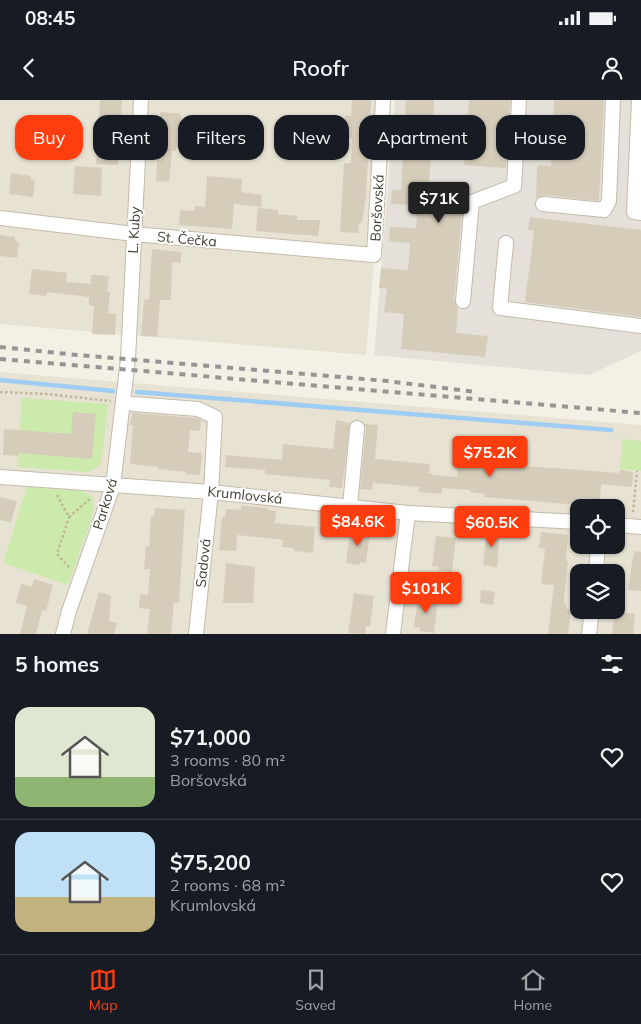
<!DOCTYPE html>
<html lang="en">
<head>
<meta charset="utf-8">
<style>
	:root { --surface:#171b24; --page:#242831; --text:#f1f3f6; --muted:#9ea1a6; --line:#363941; --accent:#ff3e10 }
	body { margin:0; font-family:Mulish,sans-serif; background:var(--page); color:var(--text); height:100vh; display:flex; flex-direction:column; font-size:19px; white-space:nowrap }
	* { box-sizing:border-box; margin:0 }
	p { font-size:16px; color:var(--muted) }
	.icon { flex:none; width:28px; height:28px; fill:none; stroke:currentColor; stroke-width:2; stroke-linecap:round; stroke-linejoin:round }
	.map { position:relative; height:534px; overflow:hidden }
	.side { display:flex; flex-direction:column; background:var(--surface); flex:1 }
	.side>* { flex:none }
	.banner { position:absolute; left:15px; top:15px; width:611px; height:45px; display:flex; gap:10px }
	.controls { position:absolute; left:570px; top:399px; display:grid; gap:10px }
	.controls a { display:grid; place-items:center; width:55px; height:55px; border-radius:10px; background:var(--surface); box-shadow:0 1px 4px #0004; font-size:25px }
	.price { position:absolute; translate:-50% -42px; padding:0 11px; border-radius:5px; background:var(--accent); color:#fff; font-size:16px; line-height:32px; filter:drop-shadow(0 1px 2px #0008) }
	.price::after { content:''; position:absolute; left:50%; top:30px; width:15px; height:11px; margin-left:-8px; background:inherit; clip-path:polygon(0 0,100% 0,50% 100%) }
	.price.on { background:#222; color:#fff }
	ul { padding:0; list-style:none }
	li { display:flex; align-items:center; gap:15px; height:125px; padding:0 15px }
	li+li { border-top:1px solid var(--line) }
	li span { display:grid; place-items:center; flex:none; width:140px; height:100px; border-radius:15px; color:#555 }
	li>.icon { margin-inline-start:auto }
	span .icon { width:60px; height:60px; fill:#fffc; stroke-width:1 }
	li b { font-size:21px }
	h2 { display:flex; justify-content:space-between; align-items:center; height:60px; padding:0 15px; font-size:21px }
	.chip { padding:0 18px; border-radius:15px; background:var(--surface); box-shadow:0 1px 4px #0004; font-size:18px; line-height:45px }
	.chip.on { background:var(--accent); color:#fff }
	.status { display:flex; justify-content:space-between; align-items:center; height:35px; padding:0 25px; background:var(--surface); direction:ltr }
	.status svg { height:14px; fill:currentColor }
	header { display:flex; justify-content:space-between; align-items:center; height:65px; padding:0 15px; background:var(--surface); font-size:22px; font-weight:600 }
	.tabs { display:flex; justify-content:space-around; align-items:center; height:70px; border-top:1px solid var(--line); background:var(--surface); font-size:14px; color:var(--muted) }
	.tabs a { display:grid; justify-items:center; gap:2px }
	.tabs .on { color:var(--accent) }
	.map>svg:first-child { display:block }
	.residential { fill:#e8e2d3; fill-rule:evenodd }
	.industrial { fill:#e5e1da }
	.green { fill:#cbeaab }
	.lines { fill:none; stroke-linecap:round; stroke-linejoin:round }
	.stream { stroke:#9ecdf4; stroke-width:4.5 }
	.building { fill:#d6ccba }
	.minor-casing { stroke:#c2bbaa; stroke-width:16 }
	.path { stroke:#c2b497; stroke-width:2.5; stroke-dasharray:2.5 2.5; stroke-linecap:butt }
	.minor { stroke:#fff; stroke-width:14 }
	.rail { stroke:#959595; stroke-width:4; stroke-dasharray:6 6; stroke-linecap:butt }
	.labels { text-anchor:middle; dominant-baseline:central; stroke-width:4; stroke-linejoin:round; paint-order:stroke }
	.street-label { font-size:14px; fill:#464034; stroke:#fff }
</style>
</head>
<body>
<div class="status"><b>08:45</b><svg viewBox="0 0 49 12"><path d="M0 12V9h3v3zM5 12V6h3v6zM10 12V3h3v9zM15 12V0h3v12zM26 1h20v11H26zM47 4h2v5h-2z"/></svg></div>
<header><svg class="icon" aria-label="back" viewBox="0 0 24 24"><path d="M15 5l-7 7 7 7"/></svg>Roofr<svg class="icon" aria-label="person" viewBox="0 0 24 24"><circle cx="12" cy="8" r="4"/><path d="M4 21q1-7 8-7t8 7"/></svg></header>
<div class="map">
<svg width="641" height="534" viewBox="0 0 641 534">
	<rect width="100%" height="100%" fill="#f3f0e5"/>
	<g class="residential">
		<path d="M0 0H388L366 255 0 224Z"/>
		<path d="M0 272 641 325V534H0ZM579 408H616V445H579ZM579 472H616V510H579Z"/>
	</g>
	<path class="industrial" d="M395 0H641V251L589 275 374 255Z"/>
	<g class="green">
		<path d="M22 298 108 304 102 357C100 366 96 369 88 372L17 367Z"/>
		<path d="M622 339 641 341V371L620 369Z"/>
		<path d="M27 387 82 391 91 396 94 401 92 418 68 485 3 463Z"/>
	</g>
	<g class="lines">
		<g class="stream">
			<path d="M0 280 113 291"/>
			<path d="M137 292 611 330"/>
		</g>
	</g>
	<g class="building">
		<path d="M100 0H122L118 65 96 64Z"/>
		<path d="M352 0H371L366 97 362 123H359L358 133 340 132 344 63H351L352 38H343L345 15 351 16Z"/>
		<path d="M406 0H434L433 21H468L469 0H510L506 68 464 65 466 50 432 48 428 92 467 95 463 101 454 200 458 208 456 233 488 236 485 257 401 249 404 214 384 212 387 189 379 188 381 168 408 170 410 143 389 141 390 127 416 128 418 105 391 104 392 90H401Z"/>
		<path d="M554 0H604L599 101 544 95 536 99 537 65 551 66Z"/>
		<path d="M160 12 181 14V21L188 22 192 33H181L179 47H176V51H172L169 82 156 81Z"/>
		<path d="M75 66 102 68 101 96 73 94Z"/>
		<path d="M11 73 31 76V79L35 80 33 97 9 94Z"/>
		<path d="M207 76 242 79 241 92 262 95 261 107 234 104 232 129 179 125 180 110 195 111V106L205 107Z"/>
		<path d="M258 108 278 110V114L297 116V120H320L318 136 256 131Z"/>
		<path d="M530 117 641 130V217L525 202 534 131 528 130Z"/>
		<path d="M0 135 15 137V141L19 142 17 158 0 156Z"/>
		<path d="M152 149 181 152V163L172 162 171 200H160L157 237 141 236 144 200 149 199Z"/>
		<path d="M32 169 67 173 66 182 91 184V175L109 176 107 192H110L108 213 116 214 115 235 92 234 94 206 89 205V197L47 192 46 196 29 194Z"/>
		<path d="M73 312 96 314 92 359 18 353V356L3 355 4 329 71 334Z"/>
		<path d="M132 313 196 318 201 320 200 331 190 330 188 352 202 353 200 375 185 374 186 372 158 369V367L130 364 133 325H130Z"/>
		<path d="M336 320 350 323 342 388 329 387 330 380 265 374V370L225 367 226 355 282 360 283 344 333 349Z"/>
		<path d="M365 324 378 325 375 359 430 364 429 373H432V375L457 377 458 361 619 373 620 370 633 372 632 387 601 384 600 400 581 398 580 405 484 397 485 394 470 392V390L442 388V394L419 392V387L373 383 372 390 360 389 366 329Z"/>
		<path d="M0 397 17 401 11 422 0 420Z"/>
		<path d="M241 406 268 408V410L276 411 275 423 315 427 313 453 294 451V448L282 447 283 440 237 435 236 451 219 450 222 417H225L226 409 241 410Z"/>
		<path d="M155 408 185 410 179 503 174 502 171 534H147L150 509 139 508 140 494 148 495 150 469H144L146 446 149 447 151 416H154Z"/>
		<path d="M350 430 370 432 366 463 360 462 359 465 346 463Z"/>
		<path d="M487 430 500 431 497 467 483 465Z"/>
		<path d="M541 432 568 435 566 461 568 462 564 499 565 504H566V509H571L568 534H548L554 485 541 484 545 449 539 448Z"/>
		<path d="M436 436 456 438 452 472 439 470V467L432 466Z"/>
		<path d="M634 451 641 452V491L628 490Z"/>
		<path d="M226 463 255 467 253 503H223Z"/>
		<path d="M34 479 53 485 46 511 42 510 36 534H20L27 506 16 503 21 484 32 487Z"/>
		<path d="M481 490 495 492 493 505 480 503Z"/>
		<path d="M99 492 111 496 109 521 117 523 114 534H87Z"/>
		<path d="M354 493 374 496 370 526H366L365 534 348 533Z"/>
		<path d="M418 497 438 499 434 533 420 531V528L414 527Z"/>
		<path d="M615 512 635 514 633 534H612Z"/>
	</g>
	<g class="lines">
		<defs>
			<g id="minor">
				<path d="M639 0 634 112 641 113"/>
				<path d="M543 104 604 110 609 101 613 0"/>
				<path d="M0 118 134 134 374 155 383 0"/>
				<path d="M506 143 500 208 641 226"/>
				<path d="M463 201 472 102 514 86 519 0"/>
				<path d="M133 304 198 309 215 317 211 392 196 534"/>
				<path d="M0 377 211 392 408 413 579 422"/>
				<path d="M350 407 357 328"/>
				<path d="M616 425 641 427"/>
				<path d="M596 472 598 445"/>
				<path d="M63 534 69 511 113 386 128 259 141 0"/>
				<path d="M393 534 408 413"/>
				<path d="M589 534 592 510"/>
			</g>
		</defs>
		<use href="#minor" class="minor-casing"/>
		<g class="path">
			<path d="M0 292 47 294 111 301"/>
			<path d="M57 395 69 417 91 398"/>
			<path d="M633 412 637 371"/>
			<path d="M69 467 57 454 69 417"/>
		</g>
		<use href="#minor" class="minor"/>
		<g class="rail">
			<path d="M0 247 77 255 387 281 476 292"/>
			<path d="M0 259 641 313"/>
		</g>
	</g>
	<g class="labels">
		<g class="street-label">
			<text transform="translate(377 108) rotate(-87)">Boršovská</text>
			<text transform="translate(134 130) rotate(-87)">L. Kuby</text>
			<text transform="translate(187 139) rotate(5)">St. Čečka</text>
			<text transform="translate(245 395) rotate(6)">Krumlovská</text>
			<text transform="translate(105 404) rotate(-73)">Parková</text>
			<text transform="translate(203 463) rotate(-84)">Sadová</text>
		</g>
	</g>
</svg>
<div class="controls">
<a><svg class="icon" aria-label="locate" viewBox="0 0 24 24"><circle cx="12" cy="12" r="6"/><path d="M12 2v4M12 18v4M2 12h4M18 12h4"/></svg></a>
<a><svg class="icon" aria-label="layers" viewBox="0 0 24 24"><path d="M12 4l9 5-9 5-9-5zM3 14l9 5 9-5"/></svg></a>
</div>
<b class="price on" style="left:439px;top:124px">$71K</b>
<b class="price" style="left:490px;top:378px">$75.2K</b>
<b class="price" style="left:358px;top:447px">$84.6K</b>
<b class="price" style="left:492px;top:448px">$60.5K</b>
<b class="price" style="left:426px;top:514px">$101K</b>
<div class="banner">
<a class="chip on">Buy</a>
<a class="chip">Rent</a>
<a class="chip">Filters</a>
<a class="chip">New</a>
<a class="chip">Apartment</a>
<a class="chip">House</a>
</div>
</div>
<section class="side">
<h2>5 homes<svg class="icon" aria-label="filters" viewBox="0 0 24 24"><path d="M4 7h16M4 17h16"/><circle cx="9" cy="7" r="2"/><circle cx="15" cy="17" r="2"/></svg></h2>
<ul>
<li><span style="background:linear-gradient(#dfe7d0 70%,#8fb573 0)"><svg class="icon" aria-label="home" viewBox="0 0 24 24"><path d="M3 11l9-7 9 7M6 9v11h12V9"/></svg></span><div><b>$71,000</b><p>3 rooms · 80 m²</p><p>Boršovská</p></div><svg class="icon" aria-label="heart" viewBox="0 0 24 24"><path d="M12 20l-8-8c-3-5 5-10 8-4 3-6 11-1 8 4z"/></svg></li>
<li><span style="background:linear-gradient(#bfe0f5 65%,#c2b280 0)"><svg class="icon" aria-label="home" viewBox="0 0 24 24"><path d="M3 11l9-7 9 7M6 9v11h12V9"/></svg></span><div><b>$75,200</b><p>2 rooms · 68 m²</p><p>Krumlovská</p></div><svg class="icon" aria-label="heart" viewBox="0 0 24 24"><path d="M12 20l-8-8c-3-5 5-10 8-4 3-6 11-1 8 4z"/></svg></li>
</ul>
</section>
<nav class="tabs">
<a class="on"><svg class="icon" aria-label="map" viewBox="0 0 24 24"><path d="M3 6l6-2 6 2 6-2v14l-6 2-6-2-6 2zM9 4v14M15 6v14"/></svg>Map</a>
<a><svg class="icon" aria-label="saved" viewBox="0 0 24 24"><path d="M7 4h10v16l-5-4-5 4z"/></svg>Saved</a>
<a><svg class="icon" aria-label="home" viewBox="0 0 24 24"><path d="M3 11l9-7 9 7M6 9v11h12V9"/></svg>Home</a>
</nav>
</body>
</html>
